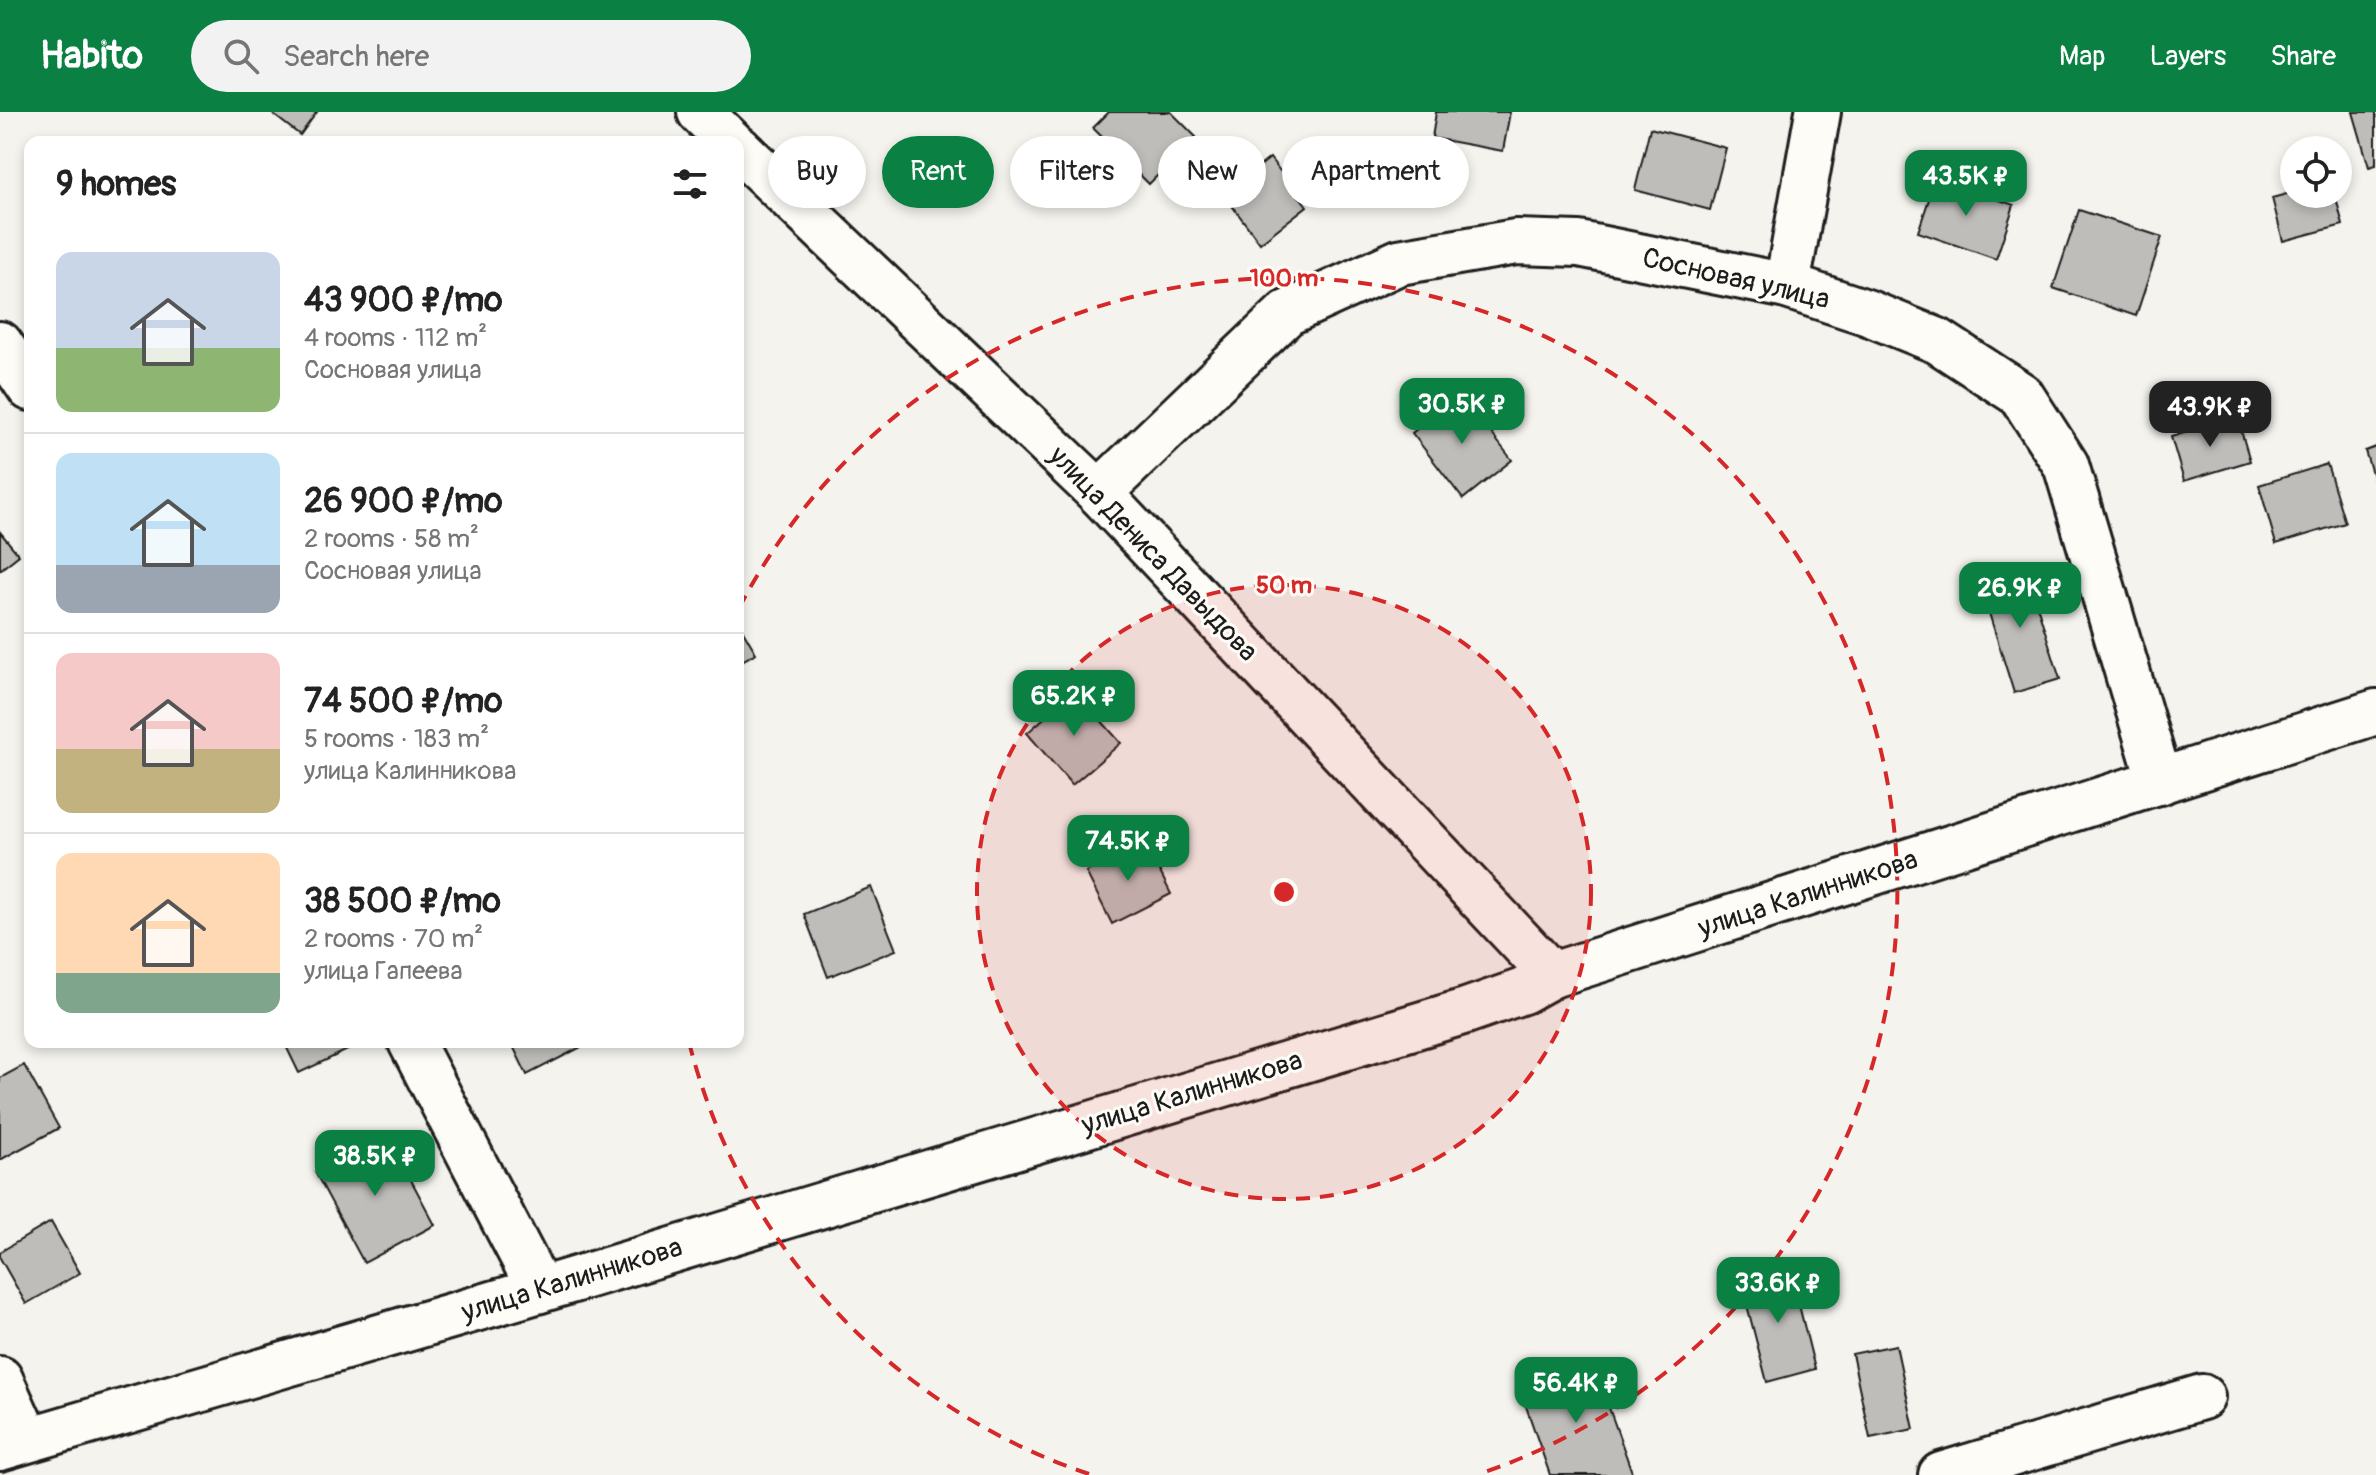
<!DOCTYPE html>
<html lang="en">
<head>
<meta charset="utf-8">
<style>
	:root { --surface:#fff; --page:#f2f2f2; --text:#222; --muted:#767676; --line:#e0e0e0; --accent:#0b8043 }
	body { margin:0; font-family:Pangolin,sans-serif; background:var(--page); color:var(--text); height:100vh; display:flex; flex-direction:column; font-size:30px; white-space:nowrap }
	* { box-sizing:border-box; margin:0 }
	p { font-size:26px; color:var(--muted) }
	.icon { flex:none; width:44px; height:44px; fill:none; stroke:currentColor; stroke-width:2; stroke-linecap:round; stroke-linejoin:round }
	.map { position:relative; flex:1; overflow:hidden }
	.details { position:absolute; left:24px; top:24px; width:720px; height:912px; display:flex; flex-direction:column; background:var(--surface); border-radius:16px; box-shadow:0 4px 12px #0003 }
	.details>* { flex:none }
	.top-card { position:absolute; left:768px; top:24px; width:760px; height:72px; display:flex; gap:16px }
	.controls { position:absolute; left:2280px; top:24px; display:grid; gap:16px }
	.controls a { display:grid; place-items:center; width:72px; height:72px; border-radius:50%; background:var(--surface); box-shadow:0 4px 12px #0003; font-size:40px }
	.price { position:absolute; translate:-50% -68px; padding:0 18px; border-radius:16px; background:var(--accent); color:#fff; font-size:26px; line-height:52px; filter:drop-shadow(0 2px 4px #0008) }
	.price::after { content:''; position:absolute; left:50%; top:48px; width:24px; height:18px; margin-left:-12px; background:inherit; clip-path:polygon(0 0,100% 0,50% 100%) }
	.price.current { background:#222; color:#fff }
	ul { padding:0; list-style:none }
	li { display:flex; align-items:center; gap:24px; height:200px; padding:0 32px }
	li+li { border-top:2px solid var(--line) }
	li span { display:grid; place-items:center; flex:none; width:224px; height:160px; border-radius:16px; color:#555 }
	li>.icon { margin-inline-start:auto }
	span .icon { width:96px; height:96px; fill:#fffc; stroke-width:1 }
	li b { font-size:34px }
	h2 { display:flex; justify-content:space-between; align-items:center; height:96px; padding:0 32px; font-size:34px }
	.tag { padding:0 28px; border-radius:36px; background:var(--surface); box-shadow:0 4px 12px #0003; font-size:28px; line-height:72px }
	.tag.current { background:var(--accent); color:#fff }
	header { display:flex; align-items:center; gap:48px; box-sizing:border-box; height:112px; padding:0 40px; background:var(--accent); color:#fff }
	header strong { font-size:38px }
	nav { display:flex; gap:44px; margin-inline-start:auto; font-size:28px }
	.search { width:560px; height:72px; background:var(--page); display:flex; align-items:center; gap:20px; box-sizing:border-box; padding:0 28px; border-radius:44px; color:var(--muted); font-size:30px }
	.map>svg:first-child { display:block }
	.building { fill:#bebdba; stroke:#1c1c1c; stroke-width:2 }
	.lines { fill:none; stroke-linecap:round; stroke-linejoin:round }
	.minor-casing { stroke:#1c1c1c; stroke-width:50 }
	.major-casing { stroke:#1c1c1c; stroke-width:50 }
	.minor { stroke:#fdfcf7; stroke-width:44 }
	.major { stroke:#fdfcf7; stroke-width:44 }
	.ring { fill:none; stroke:#d62828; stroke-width:4; stroke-dasharray:14 10 }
	.labels { text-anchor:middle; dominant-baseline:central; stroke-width:6; stroke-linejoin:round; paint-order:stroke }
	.street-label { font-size:28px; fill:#1c1c1c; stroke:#fdfcf7 }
	.centre { fill:#d62828; stroke:#fdfcf7; stroke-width:4 }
	.ring-label { font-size:24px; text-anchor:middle; font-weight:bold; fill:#d62828; stroke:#fdfcf7; stroke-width:6; stroke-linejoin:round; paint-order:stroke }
</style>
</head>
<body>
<header>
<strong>Habito</strong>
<div class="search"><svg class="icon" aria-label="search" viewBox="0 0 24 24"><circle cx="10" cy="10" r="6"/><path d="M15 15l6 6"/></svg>Search here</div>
<nav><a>Map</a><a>Layers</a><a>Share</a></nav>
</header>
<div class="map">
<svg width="2376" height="1363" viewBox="0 0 2376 1363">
	<rect width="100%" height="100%" fill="#f4f3ee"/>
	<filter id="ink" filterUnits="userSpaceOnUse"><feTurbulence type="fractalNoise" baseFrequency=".0125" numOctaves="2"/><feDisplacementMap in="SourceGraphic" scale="16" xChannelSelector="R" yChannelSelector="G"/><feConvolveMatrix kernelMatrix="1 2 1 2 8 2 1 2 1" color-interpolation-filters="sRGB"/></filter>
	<g filter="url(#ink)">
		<g class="building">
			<path d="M270 0H317L300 23Z"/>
			<path d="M1109 0H1171L1196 25 1149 72 1093 16Z"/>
			<path d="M1436 0H1510L1503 39 1432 26Z"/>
			<path d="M2353 0H2376V53L2369 55Z"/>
			<path d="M1650 16 1726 36 1710 98 1635 78Z"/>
			<path d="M1270 46 1307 94 1260 131 1224 83Z"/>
			<path d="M1936 66 2014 93 1996 147 1918 120Z"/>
			<path d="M2294 80 2335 82 2343 113 2283 129 2272 86Z"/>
			<path d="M2079 98 2162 125 2136 204 2053 176Z"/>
			<path d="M1461 282 1512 348 1463 387 1412 321Z"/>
			<path d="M2237 305 2250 349 2184 369 2171 325Z"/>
			<path d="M2376 335V374L2365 339Z"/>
			<path d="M2327 352 2345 411 2276 432 2259 373Z"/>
			<path d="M0 420 19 443 0 458Z"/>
			<path d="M2025 455 2060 567 2014 581 1979 469Z"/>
			<path d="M738 510 756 541 738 551Z"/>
			<path d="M1075 579 1121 631 1072 673 1027 621Z"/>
			<path d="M1145 730 1171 782 1112 812 1086 760Z"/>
			<path d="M871 775 896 838 828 865 804 802Z"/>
			<path d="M284 930H352L354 935 299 961Z"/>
			<path d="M511 930H578L581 935 527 963Z"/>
			<path d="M24 953 59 1016 0 1048V966Z"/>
			<path d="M386 1021 435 1113 364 1151 315 1060Z"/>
			<path d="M51 1110 80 1161 26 1192 0 1146V1140Z"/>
			<path d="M1790 1157 1815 1257 1767 1270 1741 1170Z"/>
			<path d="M1896 1233 1914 1317 1870 1326 1852 1242Z"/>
			<path d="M1593 1251 1633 1363H1550L1520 1277Z"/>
		</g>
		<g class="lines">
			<defs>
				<g id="minor">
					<path d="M1787 174 1818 0"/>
					<path d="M0 232 30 276"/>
					<path d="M1099 381 1287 201 1399 150 1516 130 1579 132 1787 174 1866 200 1938 229 2021 283 2066 353 2160 670"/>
					<path d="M411 930 540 1178"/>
					<path d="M0 1267 27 1327"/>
					<path d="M0 1336 540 1178 1466 899 1523 879 1552 863"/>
					<path d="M1941 1363 2202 1285"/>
				</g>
				<g id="major">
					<path d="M700 0 731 30"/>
					<path d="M738 36 1099 381 1552 863 2376 600"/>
				</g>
			</defs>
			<use href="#minor" class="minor-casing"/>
			<use href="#major" class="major-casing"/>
			<use href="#minor" class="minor"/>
			<use href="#major" class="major"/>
		</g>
	</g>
	<circle cx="1284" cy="780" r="307" fill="#d62828" fill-opacity=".12"/>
	<g class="ring">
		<circle cx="1284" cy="780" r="307"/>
		<path d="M1089 1362A614 614 0 0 1 690 934M739 496A614 614 0 1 1 1479 1362"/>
	</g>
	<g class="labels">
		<g class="street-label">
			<text transform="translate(1736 167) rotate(13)">Сосновая улица</text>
			<text transform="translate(1153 442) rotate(46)">улица Дениса Давыдова</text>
			<text transform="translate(1808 782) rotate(-18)">улица Калинникова</text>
			<text transform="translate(1192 981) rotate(-17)">улица Калинникова</text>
			<text transform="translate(572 1168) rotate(-17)">улица Калинникова</text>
		</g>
	</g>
	<circle cx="1284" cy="780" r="12" class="centre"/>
	<g class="ring-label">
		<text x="1284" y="174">100 m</text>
		<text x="1284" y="481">50 m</text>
	</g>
</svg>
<div class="controls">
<a><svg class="icon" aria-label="locate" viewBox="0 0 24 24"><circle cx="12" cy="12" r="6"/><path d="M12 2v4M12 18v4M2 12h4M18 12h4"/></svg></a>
</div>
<b class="price" style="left:1966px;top:106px">43.5K ₽</b>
<b class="price" style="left:1462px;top:334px">30.5K ₽</b>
<b class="price current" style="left:2210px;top:337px">43.9K ₽</b>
<b class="price" style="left:2020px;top:518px">26.9K ₽</b>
<b class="price" style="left:1074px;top:626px">65.2K ₽</b>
<b class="price" style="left:1128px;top:771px">74.5K ₽</b>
<b class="price" style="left:375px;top:1086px">38.5K ₽</b>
<b class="price" style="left:1778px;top:1213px">33.6K ₽</b>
<b class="price" style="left:1576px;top:1313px">56.4K ₽</b>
<div class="top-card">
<a class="tag">Buy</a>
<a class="tag current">Rent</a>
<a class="tag">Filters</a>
<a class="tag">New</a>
<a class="tag">Apartment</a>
</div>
<section class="details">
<h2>9 homes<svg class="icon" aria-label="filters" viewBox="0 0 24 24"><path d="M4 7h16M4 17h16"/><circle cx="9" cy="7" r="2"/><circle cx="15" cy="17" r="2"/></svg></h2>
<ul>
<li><span style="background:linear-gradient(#c9d6e8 60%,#8fb573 0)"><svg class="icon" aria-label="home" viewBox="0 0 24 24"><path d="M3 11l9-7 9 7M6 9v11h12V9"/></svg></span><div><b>43 900 ₽/mo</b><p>4 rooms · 112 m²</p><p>Сосновая улица</p></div></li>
<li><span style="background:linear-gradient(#bfe0f5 70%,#9aa5b1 0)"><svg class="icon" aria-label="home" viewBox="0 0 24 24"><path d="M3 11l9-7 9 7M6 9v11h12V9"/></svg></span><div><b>26 900 ₽/mo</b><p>2 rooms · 58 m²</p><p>Сосновая улица</p></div></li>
<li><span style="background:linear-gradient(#f6c9c9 60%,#c2b280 0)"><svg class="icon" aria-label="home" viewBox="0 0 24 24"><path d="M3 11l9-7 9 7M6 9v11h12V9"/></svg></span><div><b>74 500 ₽/mo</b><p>5 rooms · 183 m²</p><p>улица Калинникова</p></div></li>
<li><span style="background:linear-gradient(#ffd9b3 75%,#7fa58c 0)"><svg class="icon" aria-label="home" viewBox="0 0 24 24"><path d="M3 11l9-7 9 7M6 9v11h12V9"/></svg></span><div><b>38 500 ₽/mo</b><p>2 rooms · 70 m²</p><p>улица Гапеева</p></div></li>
</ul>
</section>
</div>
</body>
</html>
